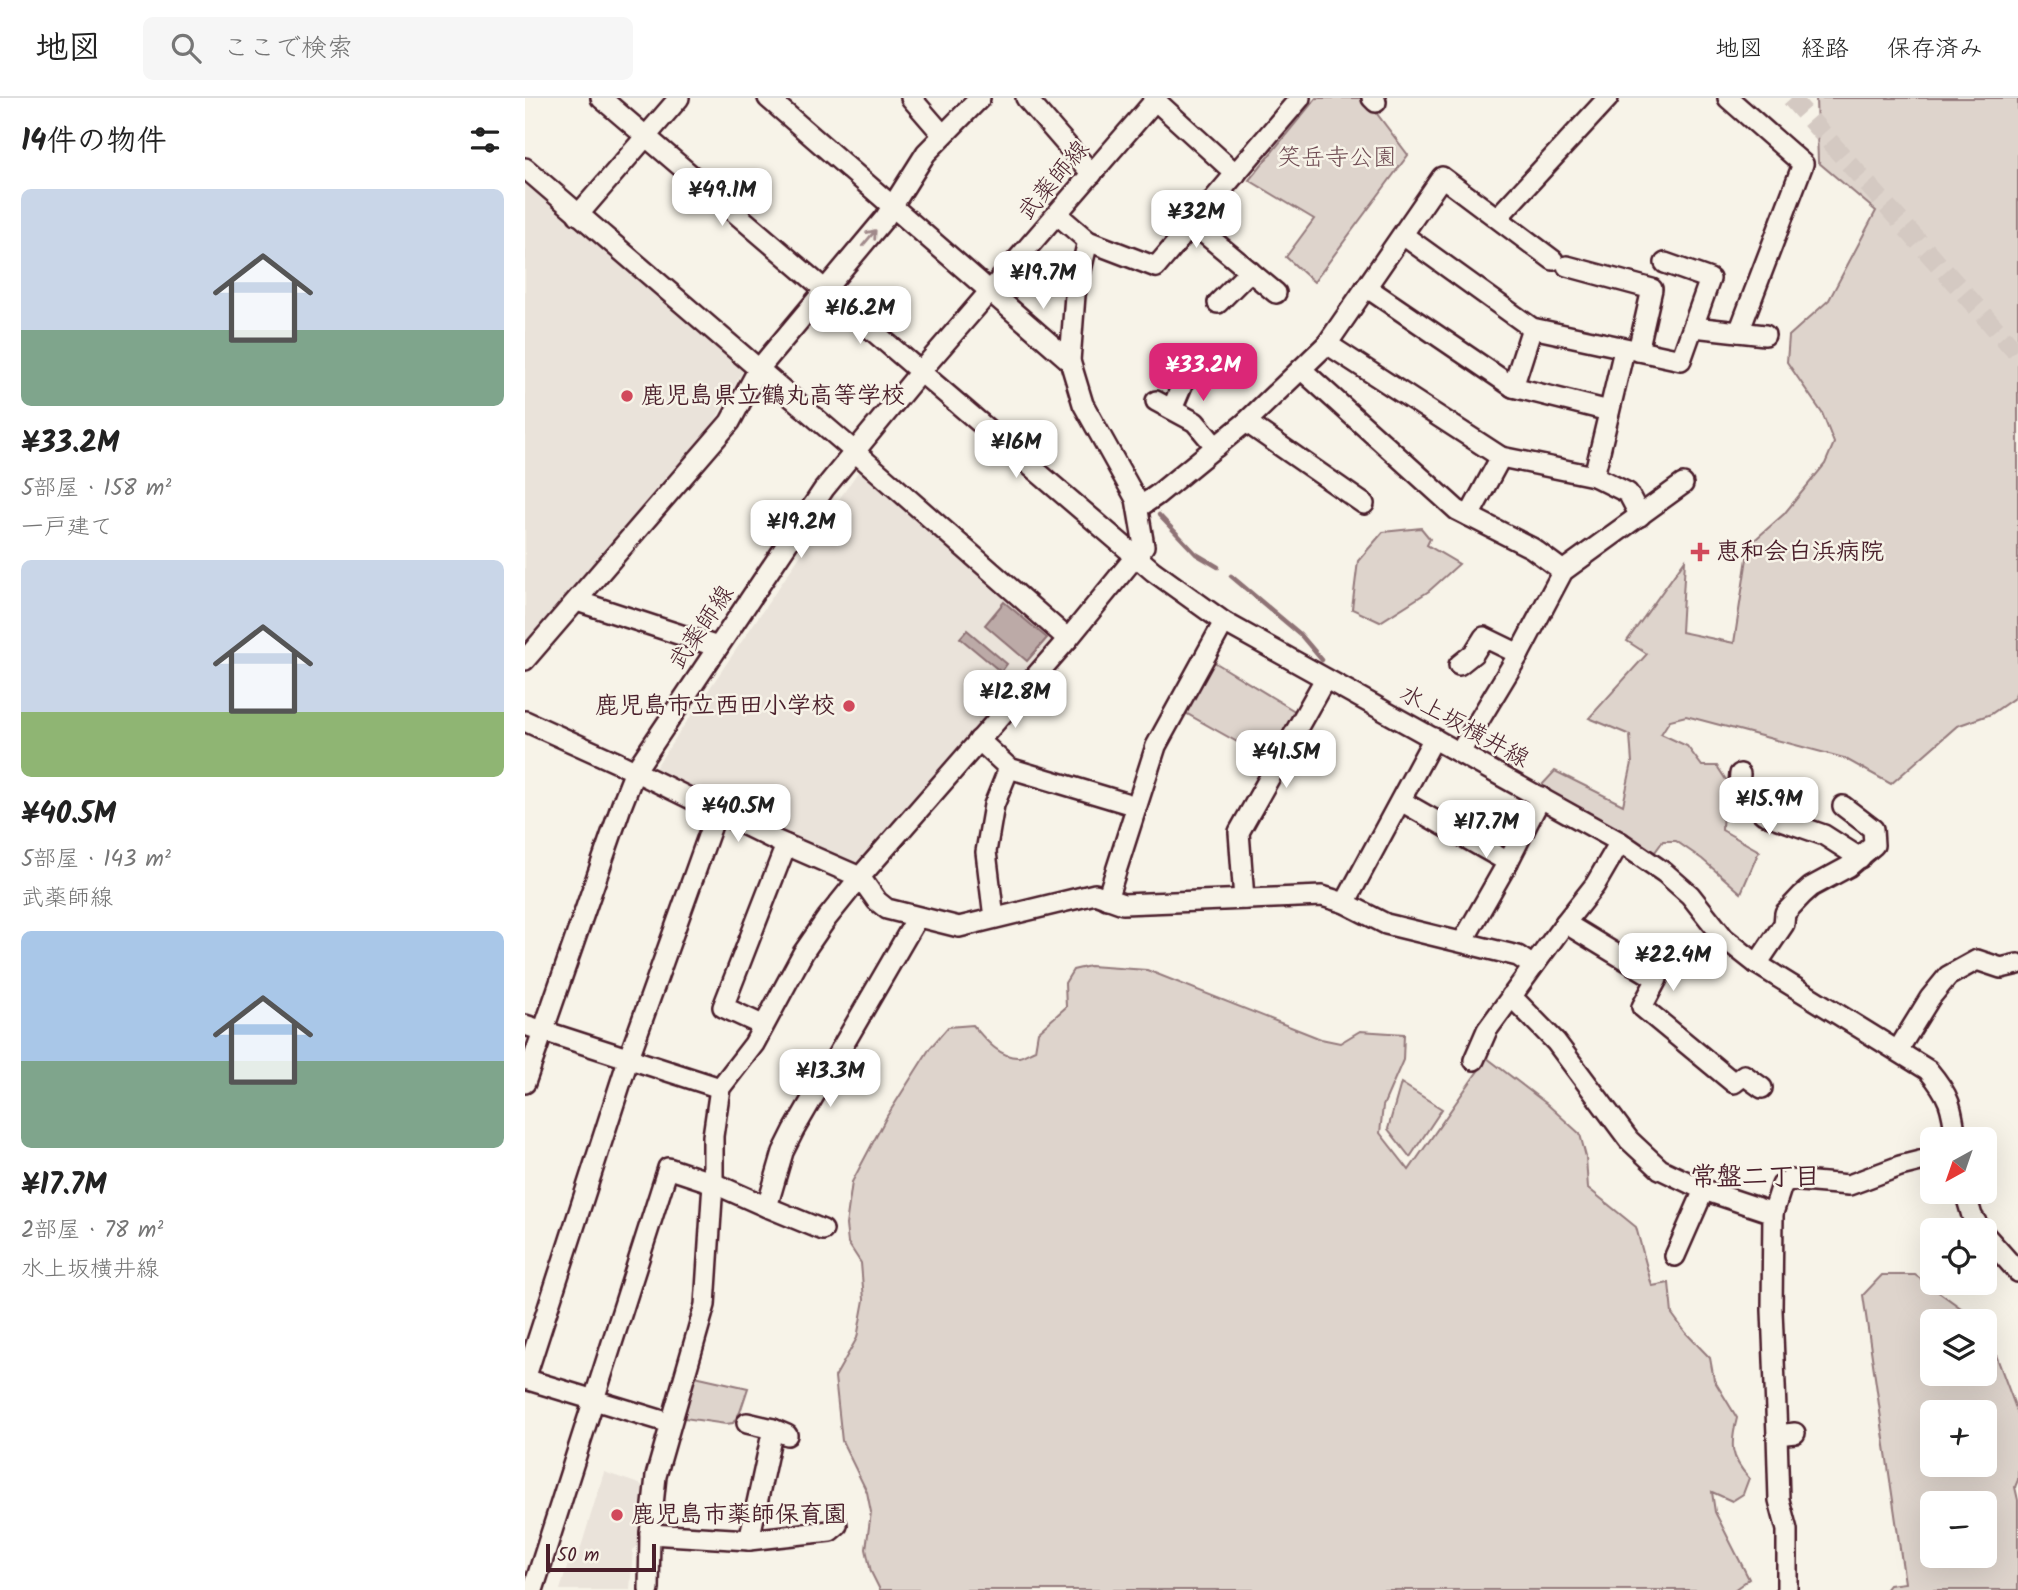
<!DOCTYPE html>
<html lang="ja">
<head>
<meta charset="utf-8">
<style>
	:root { --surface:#fff; --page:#f6f6f6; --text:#222; --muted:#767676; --line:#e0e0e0; --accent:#db2777 }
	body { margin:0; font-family:Kalam,"Klee One",sans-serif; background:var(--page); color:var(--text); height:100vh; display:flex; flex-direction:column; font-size:26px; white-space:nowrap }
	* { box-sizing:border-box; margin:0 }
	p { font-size:23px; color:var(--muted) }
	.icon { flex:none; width:38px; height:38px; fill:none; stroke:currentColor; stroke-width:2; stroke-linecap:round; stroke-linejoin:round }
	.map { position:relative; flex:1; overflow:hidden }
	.sheet { display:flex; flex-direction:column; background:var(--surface); width:525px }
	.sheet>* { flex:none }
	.needle { width:46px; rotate:220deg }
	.controls { position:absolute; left:1395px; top:1029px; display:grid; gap:14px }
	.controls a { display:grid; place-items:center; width:77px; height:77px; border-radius:10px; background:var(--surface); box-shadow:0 7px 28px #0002; font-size:35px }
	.scale { position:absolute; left:21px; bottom:18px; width:110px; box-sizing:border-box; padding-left:7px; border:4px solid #4a1f2b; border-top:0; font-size:19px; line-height:24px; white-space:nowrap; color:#4a1f2b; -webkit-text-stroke:5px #f7f3e8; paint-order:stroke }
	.price { position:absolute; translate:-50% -60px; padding:0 16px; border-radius:14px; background:#fff; color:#222; font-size:23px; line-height:46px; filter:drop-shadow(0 2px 4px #0008) }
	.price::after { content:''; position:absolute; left:50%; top:42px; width:21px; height:16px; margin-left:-10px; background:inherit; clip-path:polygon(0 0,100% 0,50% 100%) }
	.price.on { background:var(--accent); color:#fff }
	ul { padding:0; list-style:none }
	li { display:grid; align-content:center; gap:14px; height:371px; padding:0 21px }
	li span { display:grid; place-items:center; height:217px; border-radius:10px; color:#555 }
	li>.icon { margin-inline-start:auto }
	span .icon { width:126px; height:126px; fill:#fffc; stroke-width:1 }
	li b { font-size:30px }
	h2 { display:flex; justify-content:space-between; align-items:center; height:84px; padding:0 21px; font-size:30px }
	header { display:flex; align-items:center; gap:42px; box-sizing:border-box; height:98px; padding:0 35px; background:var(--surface); border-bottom:2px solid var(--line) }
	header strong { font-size:33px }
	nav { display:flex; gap:38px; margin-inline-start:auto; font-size:24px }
	.search { width:490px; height:63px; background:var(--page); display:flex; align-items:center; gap:18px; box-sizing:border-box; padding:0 24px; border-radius:10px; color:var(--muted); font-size:26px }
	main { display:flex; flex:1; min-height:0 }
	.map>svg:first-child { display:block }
	.built { fill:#eae3da }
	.green { fill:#ded4cc; stroke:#947a7c; stroke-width:2; fill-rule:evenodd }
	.water { fill:#bcaaa7; stroke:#8e7275; stroke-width:2 }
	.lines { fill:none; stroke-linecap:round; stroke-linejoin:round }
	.stream { stroke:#8e7275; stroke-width:4.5 }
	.minor-tunnel { stroke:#d4c9c2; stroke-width:19; stroke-dasharray:19 10; stroke-linecap:butt }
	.minor-casing { stroke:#4a1f2b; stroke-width:24 }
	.minor { stroke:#f7f3e8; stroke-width:19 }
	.oneway { stroke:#a0898a }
	.poi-dot { fill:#d1495b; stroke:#f7f3e8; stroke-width:2.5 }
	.labels { text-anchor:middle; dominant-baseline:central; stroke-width:5; stroke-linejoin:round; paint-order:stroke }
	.park-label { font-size:24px; fill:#6f4c53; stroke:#f7f3e8 }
	.street-label { font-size:24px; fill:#4a1f2b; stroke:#f7f3e8 }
	.poi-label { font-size:24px; font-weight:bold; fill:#4a1f2b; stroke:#f7f3e8; text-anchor:start }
	.neighbourhood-label { font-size:26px; font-weight:bold; fill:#4a1f2b; stroke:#f7f3e8 }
</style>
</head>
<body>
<header>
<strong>地図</strong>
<div class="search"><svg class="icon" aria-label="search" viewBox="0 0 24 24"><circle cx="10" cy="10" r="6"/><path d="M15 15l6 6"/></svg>ここで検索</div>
<nav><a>地図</a><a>経路</a><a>保存済み</a></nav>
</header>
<main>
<section class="sheet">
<h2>14件の物件<svg class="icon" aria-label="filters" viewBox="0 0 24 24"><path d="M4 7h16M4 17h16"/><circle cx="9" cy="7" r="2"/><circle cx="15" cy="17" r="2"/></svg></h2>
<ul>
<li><span style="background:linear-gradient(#c9d6e8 65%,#7fa58c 0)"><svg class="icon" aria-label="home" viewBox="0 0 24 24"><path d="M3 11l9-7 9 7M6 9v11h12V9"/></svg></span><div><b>¥33.2M</b><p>5部屋 · 158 m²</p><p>一戸建て</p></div></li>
<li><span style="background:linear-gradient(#c9d6e8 70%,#8fb573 0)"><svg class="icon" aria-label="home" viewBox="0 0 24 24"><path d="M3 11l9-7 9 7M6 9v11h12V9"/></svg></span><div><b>¥40.5M</b><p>5部屋 · 143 m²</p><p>武薬師線</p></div></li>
<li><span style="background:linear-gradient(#a9c7e8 60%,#7fa58c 0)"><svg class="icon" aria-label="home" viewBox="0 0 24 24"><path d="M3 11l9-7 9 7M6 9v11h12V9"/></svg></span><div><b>¥17.7M</b><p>2部屋 · 78 m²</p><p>水上坂横井線</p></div></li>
</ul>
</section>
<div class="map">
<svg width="1493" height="1492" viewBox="0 0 1493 1492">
	<rect width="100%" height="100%" fill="#f7f3e8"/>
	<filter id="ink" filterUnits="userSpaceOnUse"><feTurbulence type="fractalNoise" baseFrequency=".0143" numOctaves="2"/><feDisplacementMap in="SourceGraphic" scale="14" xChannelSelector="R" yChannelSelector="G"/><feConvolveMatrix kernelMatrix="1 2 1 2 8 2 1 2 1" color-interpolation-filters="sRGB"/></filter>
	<g filter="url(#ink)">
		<g class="built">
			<path d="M0 80 219 271 188 326 0 552Z"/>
			<path d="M337 368 532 542 331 769 128 673Z"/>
			<path d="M79 1374 120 1388 115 1446 108 1452 105 1492H35L45 1460 52 1462Z"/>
		</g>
		<g class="green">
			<path d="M791 0H840L883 57 789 184 761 159 789 121 724 82Z"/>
			<path d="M1291 0H1493V591L1489 600 1466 616 1432 628 1366 686 1319 660 1161 618 1145 622 1136 636 1162 648 1177 668H1192L1205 688 1198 710 1197 732 1234 753 1216 795 1177 761 1151 743H1138L1130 754 1016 688 1030 673 1098 707 1107 665 1105 637 1064 620 1122 556 1102 543 1160 462 1156 534 1209 545 1224 447 1259 416 1300 366 1309 345 1297 315 1262 264 1264 238 1304 202 1351 113 1293 64Z"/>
			<path d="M896 430 905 441 902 447 934 466 904 493 855 524 827 511 833 463 858 434Z"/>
			<path d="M686 562 773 615 746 663 659 614Z"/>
			<path d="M565 868 622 872 796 941 815 945 835 933 879 936 878 962 858 1008 855 1035 884 1072 962 960 1022 1006 1055 1036 1061 1059 1063 1090 1111 1129 1127 1188 1144 1185 1147 1216 1161 1235 1185 1260 1189 1282 1212 1320C1205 1347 1205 1359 1224 1380L1218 1396 1207 1403 1187 1394 1190 1414 1224 1481 1209 1492H355L346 1474 341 1451 346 1414 342 1394 317 1343 310 1279 332 1240 339 1202 336 1165 323 1145 321 1127 327 1084 362 1018 405 950 423 929 448 927C459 940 474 960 494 959 498 958 505 954 510 952L513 934 541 909 540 885 548 872Z"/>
			<path d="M876 985 917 1011 885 1059 863 1031Z"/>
			<path d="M1357 1177H1390L1440 1213 1448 1223H1407V1276H1460V1238L1468 1249 1493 1316V1382L1490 1389 1493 1402V1492H1360L1364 1487 1380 1485 1338 1197ZM1407 1314H1460V1367H1407ZM1407 1405H1460V1458H1407Z"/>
			<path d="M170 1278 223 1290 215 1314 208 1325 201 1326 159 1320Z"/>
		</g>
		<g class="water">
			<path d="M479 504 522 540 502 563 460 527Z"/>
			<path d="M442 532 482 566 476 574 435 540Z"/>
		</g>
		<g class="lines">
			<g class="stream">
				<path d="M634 417 671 456 693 469"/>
				<path d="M706 478 775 536 797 562"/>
			</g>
			<path class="minor-tunnel" d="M1266 0 1493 256"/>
			<defs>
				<g id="minor">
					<path d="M76 0 628 473 699 524 1095 744 1140 775 1165 797 1199 840 1232 866 1403 972C1425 998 1427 1009 1431 1041"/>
					<path d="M243 0 545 263"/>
					<path d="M386 0 418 37"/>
					<path d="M501 0 567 76"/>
					<path d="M847 0 851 4"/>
					<path d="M1203 0 1278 66 1214 234"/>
					<path d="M630 2 711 76"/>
					<path d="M0 70 329 353 543 541"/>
					<path d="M53 117 154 0"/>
					<path d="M533 117 563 143 631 169 775 0"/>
					<path d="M973 119 1083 0"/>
					<path d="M668 126 751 195"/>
					<path d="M878 137 1007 230 1156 262 1185 181 1140 165"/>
					<path d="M1042 168 1127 191 1113 253"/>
					<path d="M841 189 988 289 1084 313"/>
					<path d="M693 205 725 173"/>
					<path d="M1169 229 1240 237"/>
					<path d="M802 246 976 359 1069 378 1103 395 1115 418"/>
					<path d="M776 271 932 412 1007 450 1038 473"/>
					<path d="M988 289 1007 230"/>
					<path d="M631 303 670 324 691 349"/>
					<path d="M647 311 660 280"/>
					<path d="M721 324 839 406"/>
					<path d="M1069 378 1099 252"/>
					<path d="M613 410 632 397 721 324 802 246 917 79 1028 162"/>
					<path d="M944 418 976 359"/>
					<path d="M52 503 193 549"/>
					<path d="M0 562 205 324 233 272 360 120 401 55 455 0"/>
					<path d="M934 567 949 555 959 539 994 556"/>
					<path d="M0 623 93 665 250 742 335 779 543 541 619 448 611 401 558 306 545 263 550 197 563 143"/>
					<path d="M454 642 484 670 611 708"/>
					<path d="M935 654 994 556 1038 473 1158 386"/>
					<path d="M1215 676 1214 686 1229 707 1239 716 1299 737 1335 760"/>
					<path d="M876 703 983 764"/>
					<path d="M582 801 631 648 699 524"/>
					<path d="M719 801 714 734 800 581"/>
					<path d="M820 805 909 640"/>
					<path d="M469 820 461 754 469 707 484 670"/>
					<path d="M1040 825 1132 881 1117 909 1209 985 1219 977 1237 990"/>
					<path d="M938 843 983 764 1016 699"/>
					<path d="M1232 866 1259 826 1260 815 1277 797 1286 789 1323 769 1349 747 1348 731 1318 708"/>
					<path d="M986 898 1031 944 1104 1042 1135 1071 1179 1092 1248 1115"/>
					<path d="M0 927 195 990"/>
					<path d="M237 927 198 909 261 747"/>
					<path d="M1373 952 1405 900 1423 878 1452 862 1476 870 1493 866"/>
					<path d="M949 962 962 932 1040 825 1070 787 1095 744"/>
					<path d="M0 985 97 706 110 673 299 391 395 274 632 0"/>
					<path d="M1440 1094 1447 1118 1456 1132"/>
					<path d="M242 1109 298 1132"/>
					<path d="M1460 1137 1493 1174"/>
					<path d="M1150 1158 1179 1092"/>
					<path d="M0 1281 104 959 192 713"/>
					<path d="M0 1281 145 1325"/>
					<path d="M222 1325 248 1331 262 1337"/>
					<path d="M1270 1335 1252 1337 1247 1212 1248 1115 1257 1087 1264 1082 1324 1087 1375 1068 1407 1060"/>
					<path d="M1252 1337 1254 1402 1262 1432V1492"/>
					<path d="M125 1436 224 1442 305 1433 312 1427"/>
					<path d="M224 1442 248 1331"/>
					<path d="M8 1492 143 1070 188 1085 242 1109 258 1054 269 1032 392 820"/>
					<path d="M124 1492 125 1436 131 1378 180 1207 188 1085V1038L195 990 229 946 278 855 302 820 335 779 352 803 362 811 434 829 570 796 598 806 797 798 820 805 861 826 993 858 1008 868"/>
				</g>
			</defs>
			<use href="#minor" class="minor-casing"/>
			<use href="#minor" class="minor"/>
		</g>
		<defs><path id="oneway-shaft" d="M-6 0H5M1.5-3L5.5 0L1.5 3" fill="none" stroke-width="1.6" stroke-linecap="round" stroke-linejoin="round" transform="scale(1.75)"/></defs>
		<use class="oneway" href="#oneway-shaft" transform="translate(344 140) rotate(-50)"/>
	</g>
	<g class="poi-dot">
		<circle cx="102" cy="298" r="7"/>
		<path d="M1171.5 443.5h7v7h7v7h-7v7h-7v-7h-7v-7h7z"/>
		<circle cx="324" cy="608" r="7"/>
		<circle cx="92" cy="1417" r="7"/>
	</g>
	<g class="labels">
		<g class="park-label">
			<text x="812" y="60">笑岳寺公園</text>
		</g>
		<g class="street-label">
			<text transform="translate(529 83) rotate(-50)">武薬師線</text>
			<text transform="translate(177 530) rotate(-56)">武薬師線</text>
			<text transform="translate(939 629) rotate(29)">水上坂横井線</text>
		</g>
		<g class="poi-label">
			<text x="116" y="298">鹿児島県立鶴丸高等学校</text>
			<text x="1191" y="454">恵和会白浜病院</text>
			<text x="310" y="608" text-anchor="end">鹿児島市立西田小学校</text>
			<text x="106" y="1417">鹿児島市薬師保育園</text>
		</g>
		<g class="neighbourhood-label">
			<text x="1230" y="1080">常盤二丁目</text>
		</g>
	</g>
</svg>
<div class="controls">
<a><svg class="needle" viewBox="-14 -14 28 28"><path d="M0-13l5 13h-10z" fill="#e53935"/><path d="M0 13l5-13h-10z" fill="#767676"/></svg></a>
<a><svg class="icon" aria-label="locate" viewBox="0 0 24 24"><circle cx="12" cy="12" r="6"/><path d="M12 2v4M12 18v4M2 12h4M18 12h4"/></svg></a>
<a><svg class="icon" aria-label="layers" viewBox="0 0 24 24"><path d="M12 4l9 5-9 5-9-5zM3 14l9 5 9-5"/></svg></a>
<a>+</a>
<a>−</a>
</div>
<div class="scale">50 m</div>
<b class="price" style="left:197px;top:130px">¥49.1M</b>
<b class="price" style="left:671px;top:152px">¥32M</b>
<b class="price" style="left:518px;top:213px">¥19.7M</b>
<b class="price" style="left:335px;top:248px">¥16.2M</b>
<b class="price on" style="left:678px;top:305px">¥33.2M</b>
<b class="price" style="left:491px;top:382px">¥16M</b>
<b class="price" style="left:276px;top:462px">¥19.2M</b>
<b class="price" style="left:490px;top:632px">¥12.8M</b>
<b class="price" style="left:761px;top:692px">¥41.5M</b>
<b class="price" style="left:1244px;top:739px">¥15.9M</b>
<b class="price" style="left:213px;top:746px">¥40.5M</b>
<b class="price" style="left:961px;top:762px">¥17.7M</b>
<b class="price" style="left:1148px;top:895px">¥22.4M</b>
<b class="price" style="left:305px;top:1011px">¥13.3M</b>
</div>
</main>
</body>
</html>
